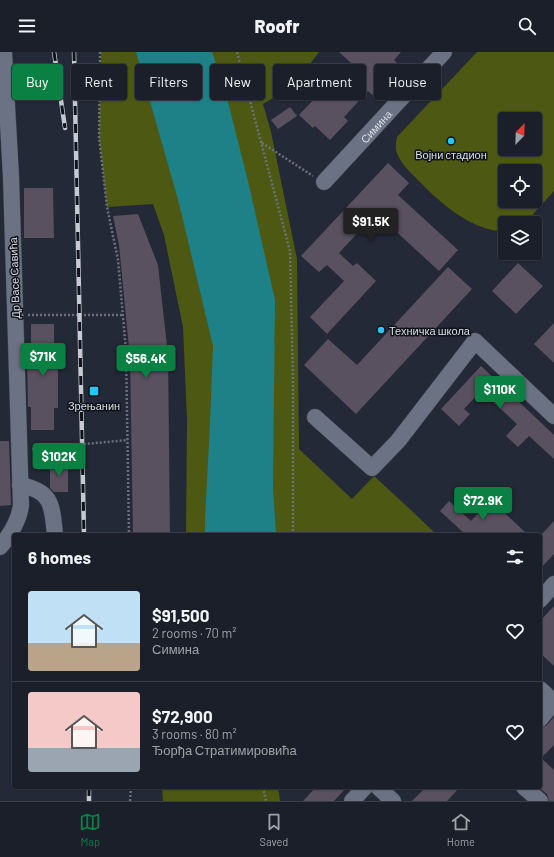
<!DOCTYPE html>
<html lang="en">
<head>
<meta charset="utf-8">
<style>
	:root { --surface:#1a1f29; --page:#232731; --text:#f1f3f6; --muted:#9fa2a8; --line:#383d46; --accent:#0b8043 }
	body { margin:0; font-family:Barlow,sans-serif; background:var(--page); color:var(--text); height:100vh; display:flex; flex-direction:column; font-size:15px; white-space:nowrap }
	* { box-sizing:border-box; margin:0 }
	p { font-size:13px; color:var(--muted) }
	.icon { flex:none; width:22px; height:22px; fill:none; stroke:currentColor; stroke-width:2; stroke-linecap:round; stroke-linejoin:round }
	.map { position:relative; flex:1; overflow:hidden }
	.side { position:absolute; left:12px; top:481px; width:530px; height:256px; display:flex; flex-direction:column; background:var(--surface); border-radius:4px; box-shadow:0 1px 3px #0004,0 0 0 1px var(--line) }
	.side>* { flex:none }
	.guide { position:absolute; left:12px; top:12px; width:530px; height:36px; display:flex; gap:8px }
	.needle { width:26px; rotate:23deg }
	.controls { position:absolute; left:498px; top:60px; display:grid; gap:8px }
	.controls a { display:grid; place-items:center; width:44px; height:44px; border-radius:4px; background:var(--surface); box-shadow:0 1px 3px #0004,0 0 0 1px var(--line); font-size:20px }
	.price { position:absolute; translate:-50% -34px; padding:0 9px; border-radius:4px; background:var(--accent); color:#fff; font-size:13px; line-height:26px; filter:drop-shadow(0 1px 2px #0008) }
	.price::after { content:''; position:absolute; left:50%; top:24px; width:12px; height:9px; margin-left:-6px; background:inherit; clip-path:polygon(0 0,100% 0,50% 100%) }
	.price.active { background:#222; color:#fff }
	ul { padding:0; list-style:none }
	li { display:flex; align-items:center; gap:12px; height:100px; padding:0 16px }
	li+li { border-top:1px solid var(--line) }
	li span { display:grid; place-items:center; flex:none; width:112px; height:80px; border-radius:4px; color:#555 }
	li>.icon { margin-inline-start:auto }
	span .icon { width:48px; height:48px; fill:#fffc; stroke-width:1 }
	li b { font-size:17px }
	h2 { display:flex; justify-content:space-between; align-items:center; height:48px; padding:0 16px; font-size:17px }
	.tag { padding:0 14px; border-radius:4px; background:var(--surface); box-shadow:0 1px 3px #0004,0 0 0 1px var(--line); font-size:14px; line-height:36px }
	.tag.active { background:var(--accent); color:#fff }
	header { display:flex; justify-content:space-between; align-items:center; height:52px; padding:0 16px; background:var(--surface); font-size:18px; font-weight:800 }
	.tab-bar { display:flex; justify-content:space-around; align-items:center; height:56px; border-top:1px solid var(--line); background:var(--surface); font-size:11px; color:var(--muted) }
	.tab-bar a { display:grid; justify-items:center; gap:2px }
	.tab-bar .active { color:var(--accent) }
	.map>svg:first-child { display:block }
	.green { fill:#4d5813; fill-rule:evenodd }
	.water { fill:#1e8188 }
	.building { fill:#595060 }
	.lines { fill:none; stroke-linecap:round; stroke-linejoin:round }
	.minor-casing { stroke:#3e434e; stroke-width:17 }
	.path { stroke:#6b707c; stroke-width:2.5; stroke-dasharray:2 2; stroke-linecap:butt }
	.minor { stroke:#6b7283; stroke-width:16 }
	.rail-casing { stroke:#c5cad3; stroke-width:4.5 }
	.rail { stroke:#0f1218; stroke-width:3; stroke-dasharray:9; stroke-linecap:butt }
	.poi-dot { fill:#1fc9fd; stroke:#0f1218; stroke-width:1.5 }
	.labels { text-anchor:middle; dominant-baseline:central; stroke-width:3; stroke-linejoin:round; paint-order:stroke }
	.street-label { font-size:11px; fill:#dadee7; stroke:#0f1218 }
	.poi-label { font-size:11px; fill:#dadee7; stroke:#0f1218 }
</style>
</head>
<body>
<header><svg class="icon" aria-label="menu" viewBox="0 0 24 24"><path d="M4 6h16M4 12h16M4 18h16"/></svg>Roofr<svg class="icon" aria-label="search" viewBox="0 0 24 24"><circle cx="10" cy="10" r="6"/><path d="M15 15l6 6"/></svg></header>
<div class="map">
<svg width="554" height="749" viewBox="0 0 554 749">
	<rect width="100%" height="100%" fill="#232937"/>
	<g class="green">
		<path d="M101 0H319L293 34 263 52 271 80 297 207 299 397 352 447 374 424 413 460 437 483H186L187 367 183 275 164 183 153 152 107 155 99 85Z"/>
		<path d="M477 0H554V139L525 171H505V179C471 180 437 148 415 125 408 118 400 110 397 101 395 96 396 90 397 85ZM505 67H535V97H505ZM505 119H535V149H505Z"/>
		<path d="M162 735H278L280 749H163Z"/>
	</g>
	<path class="water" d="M136 0H212L226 42 248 129 275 248 273 435 276 483H205V468L210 371 213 294 179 151Z"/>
	<g class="building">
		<path d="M339 0H401L394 8 398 12 392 19 397 24 382 40 378 36 372 43 368 39 344 65 348 69 330 88 315 74 313 76 299 63 318 43 321 46 352 12Z"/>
		<path d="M290 55 297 64 278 77 271 68Z"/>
		<path d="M388 111 409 131 398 143 458 198 439 219 376 161 339 201 353 214 357 211 376 229 327 282 310 265 344 229 327 213 319 220 301 204Z"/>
		<path d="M24 136H53L54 186H24Z"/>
		<path d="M138 162 158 213 168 303 170 483H133L130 306 119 193 113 164Z"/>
		<path d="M518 211 543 234 516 262 492 239Z"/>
		<path d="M448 215 472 237 356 362 304 313 328 287 357 313Z"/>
		<path d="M554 271V311L534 292Z"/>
		<path d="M31 272H54V301H58V356H54V378H31V355H28L27 301H31Z"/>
		<path d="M481 314 554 383V407L529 384 518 395 506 384 517 372 481 339 464 357 470 362 459 374 441 357Z"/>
		<path d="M0 389H9L11 453 0 454Z"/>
		<path d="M50 411H68V440H54L50 436Z"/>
		<path d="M491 448 528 483H466L440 459 449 449 471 469Z"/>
		<path d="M554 469V502L540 517V484Z"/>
		<path d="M554 554V614L540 601V569Z"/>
		<path d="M554 665V693L541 706 554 718V749H549L547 742 538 735H540V676L547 673Z"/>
		<path d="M316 735H347L334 749H303Z"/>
		<path d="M426 735H460L447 749H412Z"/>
	</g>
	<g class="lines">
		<defs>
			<g id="minor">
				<path id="s1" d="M324 130 444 0"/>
				<path d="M315 365 372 416 398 389 475 289 554 364"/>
				<path d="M20 433C53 439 52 454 55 483"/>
				<path d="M0 495C11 482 19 469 21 453L11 125 4 0"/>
				<path d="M540 548 554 532"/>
				<path d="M540 637C546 642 551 646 551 654L540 667"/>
				<path d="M378 735 393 749"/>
				<path d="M524 735 540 749"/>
				<path d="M352 749 365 735"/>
			</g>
		</defs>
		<use href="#minor" class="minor-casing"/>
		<g class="path">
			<path d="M100 0 99 85 107 155 118 208 126 299 129 483"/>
			<path d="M237 0 290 199 293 328V483"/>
			<path d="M262 91 313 124"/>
			<path d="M28 263H123"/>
			<path d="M32 397 128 388"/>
			<path d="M263 735 266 749"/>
			<path d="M130 749 131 735"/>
		</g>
		<use href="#minor" class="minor"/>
		<defs>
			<g id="rail">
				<path d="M54 0 65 76"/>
				<path d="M74 0 84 483"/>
				<path d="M89 735V749"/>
			</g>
		</defs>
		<use href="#rail" class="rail-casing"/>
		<use href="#rail" class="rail"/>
	</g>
	<g class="poi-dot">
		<circle cx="451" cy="89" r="4"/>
		<circle cx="381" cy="278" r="4"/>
		<rect x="89" y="334" width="10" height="10" rx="2"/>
	</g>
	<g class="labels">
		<g class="street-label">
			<text stroke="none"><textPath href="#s1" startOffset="76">Симина</textPath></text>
			<text transform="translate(14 226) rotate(-92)">Др Васе Савића</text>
		</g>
		<g class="poi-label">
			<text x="451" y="102">Војни стадион</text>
			<text x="389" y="278" text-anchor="start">Техничка школа</text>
			<text x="94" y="353">Зрењанин</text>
		</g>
	</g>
</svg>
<div class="controls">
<a><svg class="needle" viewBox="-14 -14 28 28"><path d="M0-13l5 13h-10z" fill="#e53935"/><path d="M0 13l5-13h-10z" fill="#9fa2a8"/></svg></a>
<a><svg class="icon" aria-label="locate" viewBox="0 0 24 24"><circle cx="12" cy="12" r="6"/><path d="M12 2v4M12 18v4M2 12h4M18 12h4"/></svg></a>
<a><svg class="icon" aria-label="layers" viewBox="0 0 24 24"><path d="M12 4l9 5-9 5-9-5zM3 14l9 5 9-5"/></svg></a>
</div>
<b class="price active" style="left:371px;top:190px">$91.5K</b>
<b class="price" style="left:43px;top:325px">$71K</b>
<b class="price" style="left:146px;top:327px">$56.4K</b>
<b class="price" style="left:500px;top:358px">$110K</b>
<b class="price" style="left:59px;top:425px">$102K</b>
<b class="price" style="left:483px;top:469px">$72.9K</b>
<div class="guide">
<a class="tag active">Buy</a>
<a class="tag">Rent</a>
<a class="tag">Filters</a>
<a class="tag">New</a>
<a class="tag">Apartment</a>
<a class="tag">House</a>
</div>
<section class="side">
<h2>6 homes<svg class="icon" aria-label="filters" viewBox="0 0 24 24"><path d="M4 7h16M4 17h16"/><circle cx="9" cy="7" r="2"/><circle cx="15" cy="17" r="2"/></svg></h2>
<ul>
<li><span style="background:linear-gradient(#bfe0f5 65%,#b9a48a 0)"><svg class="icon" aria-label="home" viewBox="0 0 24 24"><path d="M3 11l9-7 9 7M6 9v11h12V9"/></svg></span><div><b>$91,500</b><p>2 rooms · 70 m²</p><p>Симина</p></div><svg class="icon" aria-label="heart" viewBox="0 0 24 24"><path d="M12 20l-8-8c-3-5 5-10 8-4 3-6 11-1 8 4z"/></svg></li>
<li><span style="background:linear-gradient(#f6c9c9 70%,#9aa5b1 0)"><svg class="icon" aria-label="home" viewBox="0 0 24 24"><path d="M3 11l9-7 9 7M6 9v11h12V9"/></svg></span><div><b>$72,900</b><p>3 rooms · 80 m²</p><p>Ђорђа Стратимировића</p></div><svg class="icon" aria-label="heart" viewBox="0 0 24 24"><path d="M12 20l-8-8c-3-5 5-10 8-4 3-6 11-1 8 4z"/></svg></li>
</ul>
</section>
</div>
<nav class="tab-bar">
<a class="active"><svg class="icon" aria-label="map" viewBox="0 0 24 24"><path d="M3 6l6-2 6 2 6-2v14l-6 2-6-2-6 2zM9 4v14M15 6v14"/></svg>Map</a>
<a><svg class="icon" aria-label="saved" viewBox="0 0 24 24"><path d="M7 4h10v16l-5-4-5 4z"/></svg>Saved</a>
<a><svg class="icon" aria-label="home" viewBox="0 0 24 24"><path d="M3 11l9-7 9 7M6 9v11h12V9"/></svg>Home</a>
</nav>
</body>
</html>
